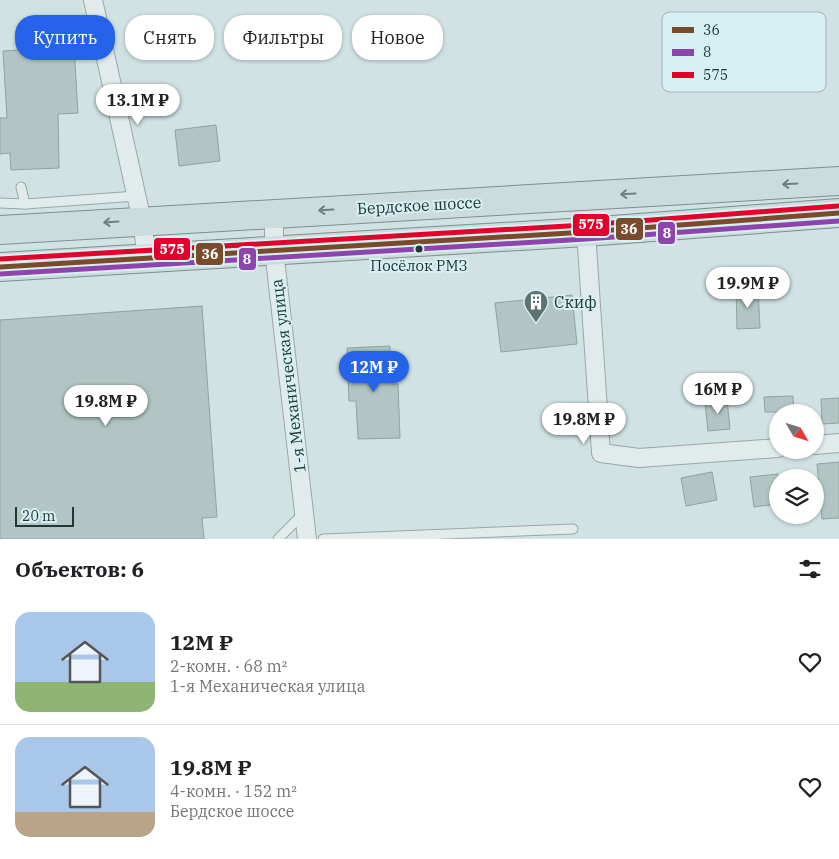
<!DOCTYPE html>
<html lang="ru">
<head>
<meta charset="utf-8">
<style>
	:root { --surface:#fff; --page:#f2f2f2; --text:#202124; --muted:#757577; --line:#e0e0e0; --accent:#2563eb }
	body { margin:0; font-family:"IBM Plex Serif",serif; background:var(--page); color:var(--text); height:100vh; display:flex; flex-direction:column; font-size:19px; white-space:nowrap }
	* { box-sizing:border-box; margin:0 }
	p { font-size:16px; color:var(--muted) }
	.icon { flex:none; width:28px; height:28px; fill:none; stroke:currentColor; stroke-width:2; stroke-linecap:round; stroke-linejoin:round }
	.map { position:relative; height:539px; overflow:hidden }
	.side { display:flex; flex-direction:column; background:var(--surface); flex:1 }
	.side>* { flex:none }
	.hud { position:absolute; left:15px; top:15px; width:500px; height:45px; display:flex; gap:10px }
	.needle { width:32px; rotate:128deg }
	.tools { position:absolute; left:769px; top:404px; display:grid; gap:10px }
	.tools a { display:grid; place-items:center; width:55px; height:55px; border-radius:50%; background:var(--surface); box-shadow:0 1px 4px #0004; font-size:25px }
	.scale { position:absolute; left:15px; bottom:12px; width:59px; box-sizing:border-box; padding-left:5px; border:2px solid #213734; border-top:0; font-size:14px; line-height:18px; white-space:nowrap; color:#213734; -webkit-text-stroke:4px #d7f0f3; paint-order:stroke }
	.price { position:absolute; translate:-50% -42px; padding:0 11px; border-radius:18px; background:#fff; color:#222; font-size:16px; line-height:32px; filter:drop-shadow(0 1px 2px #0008) }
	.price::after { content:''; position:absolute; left:50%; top:30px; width:15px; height:11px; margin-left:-8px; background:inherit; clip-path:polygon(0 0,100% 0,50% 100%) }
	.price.current { background:var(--accent); color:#fff }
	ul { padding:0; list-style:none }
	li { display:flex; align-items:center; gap:15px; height:125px; padding:0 15px }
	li+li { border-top:1px solid var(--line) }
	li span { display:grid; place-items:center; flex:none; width:140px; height:100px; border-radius:15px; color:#555 }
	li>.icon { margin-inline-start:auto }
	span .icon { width:60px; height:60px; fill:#fffc; stroke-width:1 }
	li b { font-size:21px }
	h2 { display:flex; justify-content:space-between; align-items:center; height:60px; padding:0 15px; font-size:21px }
	.pill { padding:0 18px; border-radius:20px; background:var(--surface); box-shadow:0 1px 4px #0004; font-size:18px; line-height:45px }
	.pill.current { background:var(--accent); color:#fff }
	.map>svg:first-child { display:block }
	.building { fill:#b1c6c4; stroke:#8fa3a0 }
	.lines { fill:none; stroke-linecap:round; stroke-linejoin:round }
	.service-casing { stroke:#98a8a8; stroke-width:11 }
	.minor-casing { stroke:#98a8a8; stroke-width:20 }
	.trunk-casing { stroke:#7f8e8d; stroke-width:30 }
	.service { stroke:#e1ebec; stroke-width:9 }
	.minor { stroke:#e1ebec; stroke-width:18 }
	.trunk { stroke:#cadcdc; stroke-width:28 }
	.bus-1-casing { stroke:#d7f0f3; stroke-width:9 }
	.bus-2-casing { stroke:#d7f0f3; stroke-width:9 }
	.bus-3-casing { stroke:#d7f0f3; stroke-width:9 }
	.bus-1 { stroke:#7a4b2a; stroke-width:5 }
	.bus-2 { stroke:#8e44ad; stroke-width:5 }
	.bus-3 { stroke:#e4002b; stroke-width:5 }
	.oneway { stroke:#6d8180 }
	.bus-dot { fill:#213734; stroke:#d7f0f3; stroke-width:2 }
	.labels { text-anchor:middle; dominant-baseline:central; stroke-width:4; stroke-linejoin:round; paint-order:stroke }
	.bus-label { font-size:15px; fill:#213734; stroke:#d7f0f3 }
	.street-label { font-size:16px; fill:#213734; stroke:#d7f0f3 }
	.poi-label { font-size:16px; fill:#213734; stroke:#d7f0f3; text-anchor:start }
	.key { fill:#d7f0f3; stroke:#a0b8ba; stroke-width:1 }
	.key-label { font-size:14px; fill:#213734 }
	.line-badge { stroke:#d7f0f3; stroke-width:2 }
	.badge-label { font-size:14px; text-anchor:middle; font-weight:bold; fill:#fff }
</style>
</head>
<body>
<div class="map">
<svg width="839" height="539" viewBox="0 0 839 539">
	<rect width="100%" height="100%" fill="#d0e2e3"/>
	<g class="building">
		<path d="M74 46 78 113 58 114 59 168 11 170 10 153 0 154V118H7L3 51Z"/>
		<path d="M216 125 220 161 179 166 175 130Z"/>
		<path d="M758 289 760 328 737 329 736 290Z"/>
		<path d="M572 295 577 344 501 352 495 303Z"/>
		<path d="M202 306 217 517 202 518 204 539H0V320Z"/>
		<path d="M390 346 391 384H398L400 438 358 439 356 401H349L347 348Z"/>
		<path d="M793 396 794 412H765L764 397Z"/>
		<path d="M839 398V423L822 424 821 399Z"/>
		<path d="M727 399 730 429 708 431 705 402Z"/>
		<path d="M839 462V518L822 519 817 464Z"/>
		<path d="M712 472 717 500 686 506 681 478Z"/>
		<path d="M778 474V504L754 507 750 477Z"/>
	</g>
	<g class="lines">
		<defs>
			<g id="service">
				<path d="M21 187 25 204"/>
				<path d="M0 203 25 204 137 196"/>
				<path d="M278 539 304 513"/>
				<path d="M323 539 573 529"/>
			</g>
			<g id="minor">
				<path d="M93 0 142 221 147 258"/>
				<path d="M274 213V250L307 539"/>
				<path d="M586 232 601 453 639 458 778 448"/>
				<path d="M815 445 839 443"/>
			</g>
			<g id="trunk">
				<path d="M0 230 839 181"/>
				<path d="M0 267 586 232 839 213"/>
			</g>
		</defs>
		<use href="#service" class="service-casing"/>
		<use href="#minor" class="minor-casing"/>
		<use href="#trunk" class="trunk-casing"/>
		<use href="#service" class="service"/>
		<use href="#minor" class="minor"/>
		<use href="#trunk" class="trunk"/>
		<defs>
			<path id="bus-1" d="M0 267 586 232 839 213"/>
			<path id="bus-2" d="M0 274 586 239 839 221"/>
			<path id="bus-3" d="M0 259 585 225 838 206"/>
		</defs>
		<use href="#bus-1" class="bus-1-casing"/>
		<use href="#bus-2" class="bus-2-casing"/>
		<use href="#bus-3" class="bus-3-casing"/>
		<use href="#bus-1" class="bus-1"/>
		<use href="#bus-2" class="bus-2"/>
		<use href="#bus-3" class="bus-3"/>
	</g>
	<defs><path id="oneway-shaft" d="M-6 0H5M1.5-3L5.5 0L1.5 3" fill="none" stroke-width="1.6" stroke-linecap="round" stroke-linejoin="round" transform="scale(1.25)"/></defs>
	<g class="oneway">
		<use href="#oneway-shaft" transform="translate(790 184) rotate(177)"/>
		<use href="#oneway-shaft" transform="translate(628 194) rotate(177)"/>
		<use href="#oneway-shaft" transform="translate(326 210) rotate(177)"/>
		<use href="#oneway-shaft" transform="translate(111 222) rotate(176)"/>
	</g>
	<defs>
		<symbol id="building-pin" viewBox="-11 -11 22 30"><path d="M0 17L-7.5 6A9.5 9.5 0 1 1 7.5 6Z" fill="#5e7371" stroke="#d7f0f3"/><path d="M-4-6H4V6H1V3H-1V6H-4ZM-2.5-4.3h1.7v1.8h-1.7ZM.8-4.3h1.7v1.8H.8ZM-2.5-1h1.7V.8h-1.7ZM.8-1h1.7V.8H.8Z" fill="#fff"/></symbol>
	</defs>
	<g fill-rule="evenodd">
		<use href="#building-pin" x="522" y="288" width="28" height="38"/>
	</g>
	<circle class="bus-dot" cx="419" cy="249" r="4.5"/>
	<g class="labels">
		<g class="bus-label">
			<text x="419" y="265">Посёлок РМЗ</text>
		</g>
		<g class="street-label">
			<text transform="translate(419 205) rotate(-3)">Бердское шоссе</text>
			<text transform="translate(288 376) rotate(-97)">1-я Механическая улица</text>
		</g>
		<g class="poi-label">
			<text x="554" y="302">Скиф</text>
		</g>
	</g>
	<rect x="662" y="12" width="164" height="80" rx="8" class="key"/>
	<rect x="672" y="27" width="22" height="6" fill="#7a4b2a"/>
	<rect x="672" y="49" width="22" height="7" fill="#8e44ad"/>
	<rect x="672" y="72" width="22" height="6" fill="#e4002b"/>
	<g class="key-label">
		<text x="703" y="35">36</text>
		<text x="703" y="57">8</text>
		<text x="703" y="80">575</text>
	</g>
	<g class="line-badge">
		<rect x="572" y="213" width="38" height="24" rx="5" fill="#e4002b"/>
		<rect x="615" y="217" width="29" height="24" rx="5" fill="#7a4b2a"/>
		<rect x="657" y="221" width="19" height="24" rx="5" fill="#8e44ad"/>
		<rect x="153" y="237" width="38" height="24" rx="5" fill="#e4002b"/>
		<rect x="195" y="242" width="29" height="24" rx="5" fill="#7a4b2a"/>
		<rect x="238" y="247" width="19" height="24" rx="5" fill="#8e44ad"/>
	</g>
	<g class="badge-label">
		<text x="591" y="229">575</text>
		<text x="629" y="234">36</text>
		<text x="667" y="238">8</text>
		<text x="172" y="254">575</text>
		<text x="210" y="259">36</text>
		<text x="247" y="264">8</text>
	</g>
</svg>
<div class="tools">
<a><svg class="needle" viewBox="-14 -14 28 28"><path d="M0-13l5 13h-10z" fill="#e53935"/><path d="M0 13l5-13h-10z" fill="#757577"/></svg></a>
<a><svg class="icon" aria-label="layers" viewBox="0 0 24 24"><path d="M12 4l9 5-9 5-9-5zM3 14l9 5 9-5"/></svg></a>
</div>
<div class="scale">20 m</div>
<b class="price" style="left:138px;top:126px">13.1M ₽</b>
<b class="price" style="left:748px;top:309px">19.9M ₽</b>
<b class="price current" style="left:374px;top:393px">12M ₽</b>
<b class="price" style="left:718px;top:415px">16M ₽</b>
<b class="price" style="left:106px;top:427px">19.8M ₽</b>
<b class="price" style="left:584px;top:445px">19.8M ₽</b>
<div class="hud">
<a class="pill current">Купить</a>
<a class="pill">Снять</a>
<a class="pill">Фильтры</a>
<a class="pill">Новое</a>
</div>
</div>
<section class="side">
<h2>Объектов: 6<svg class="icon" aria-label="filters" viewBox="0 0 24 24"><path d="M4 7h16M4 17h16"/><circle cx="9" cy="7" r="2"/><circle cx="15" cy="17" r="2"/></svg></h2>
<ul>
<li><span style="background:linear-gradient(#a9c7e8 70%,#8fb573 0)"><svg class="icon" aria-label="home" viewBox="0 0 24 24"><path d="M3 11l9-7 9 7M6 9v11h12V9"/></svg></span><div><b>12M ₽</b><p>2-комн. · 68 m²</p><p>1-я Механическая улица</p></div><svg class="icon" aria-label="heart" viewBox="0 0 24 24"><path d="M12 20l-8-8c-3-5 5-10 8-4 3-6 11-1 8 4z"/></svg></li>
<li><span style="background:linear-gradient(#a9c7e8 75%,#b9a48a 0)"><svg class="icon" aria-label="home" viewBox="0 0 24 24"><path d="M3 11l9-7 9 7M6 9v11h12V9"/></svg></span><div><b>19.8M ₽</b><p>4-комн. · 152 m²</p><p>Бердское шоссе</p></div><svg class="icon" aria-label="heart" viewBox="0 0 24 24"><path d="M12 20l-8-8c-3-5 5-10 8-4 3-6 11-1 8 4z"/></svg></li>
</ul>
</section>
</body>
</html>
